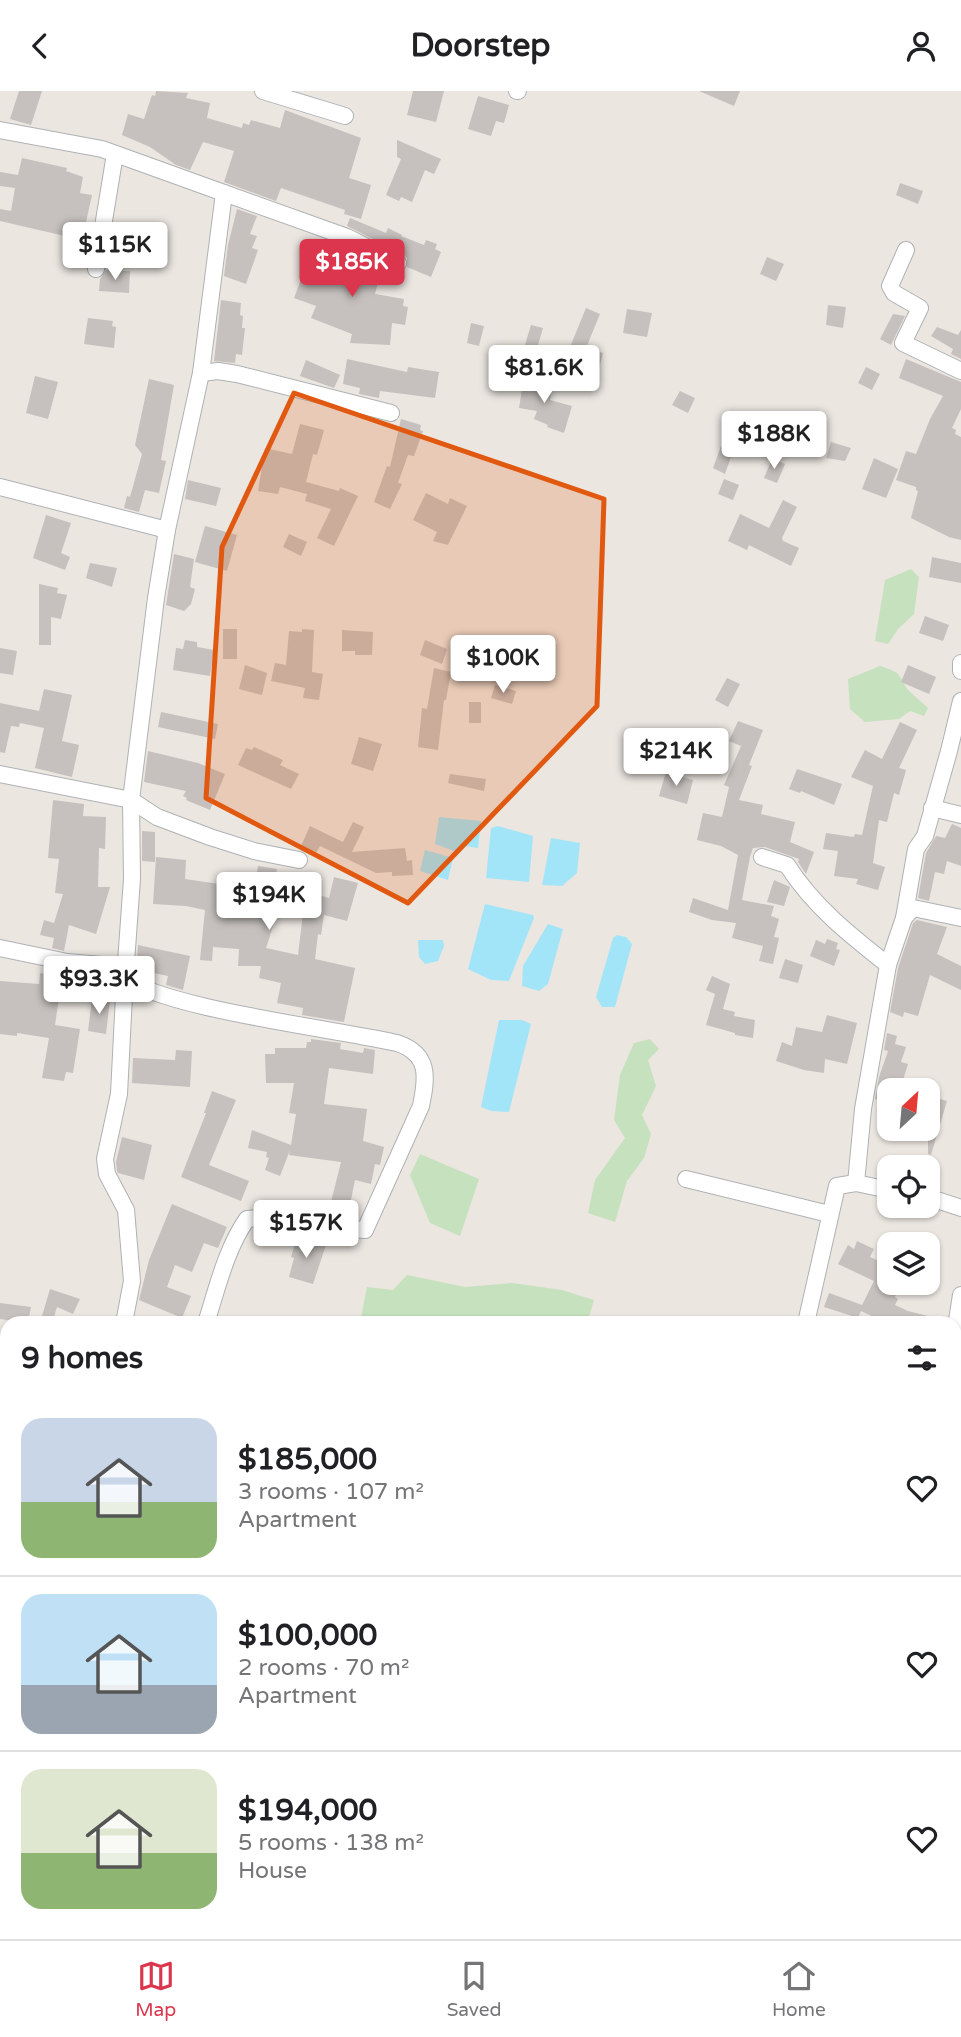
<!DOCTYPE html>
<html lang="en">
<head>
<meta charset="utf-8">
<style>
	:root { --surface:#fff; --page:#f6f6f6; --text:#202124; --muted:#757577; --line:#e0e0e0; --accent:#db364d }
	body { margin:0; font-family:"Varela Round",sans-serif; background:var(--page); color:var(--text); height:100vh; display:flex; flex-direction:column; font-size:26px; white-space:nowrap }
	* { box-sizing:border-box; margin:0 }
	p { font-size:23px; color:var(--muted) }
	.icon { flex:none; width:38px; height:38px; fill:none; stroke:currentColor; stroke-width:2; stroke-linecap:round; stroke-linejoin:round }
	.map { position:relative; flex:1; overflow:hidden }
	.sheet { position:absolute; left:0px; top:1225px; width:962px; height:623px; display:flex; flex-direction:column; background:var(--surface); border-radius:21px 21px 0 0; box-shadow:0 2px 5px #0004 }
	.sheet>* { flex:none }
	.needle { width:46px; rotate:26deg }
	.buttons { position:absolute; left:877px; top:987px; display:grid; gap:14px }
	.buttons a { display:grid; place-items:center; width:63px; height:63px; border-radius:14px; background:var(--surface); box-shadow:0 2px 5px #0004; font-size:35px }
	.price { position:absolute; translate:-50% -60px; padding:0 16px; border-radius:7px; background:#fff; color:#222; font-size:23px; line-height:46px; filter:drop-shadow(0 2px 4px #0008) }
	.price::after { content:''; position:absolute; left:50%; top:42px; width:21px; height:16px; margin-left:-10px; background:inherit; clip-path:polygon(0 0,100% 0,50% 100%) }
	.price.active { background:var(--accent); color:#fff }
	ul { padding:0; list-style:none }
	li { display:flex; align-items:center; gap:21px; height:175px; padding:0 21px }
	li+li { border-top:2px solid var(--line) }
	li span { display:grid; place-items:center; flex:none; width:196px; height:140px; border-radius:21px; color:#555 }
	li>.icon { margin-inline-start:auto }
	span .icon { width:84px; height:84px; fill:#fffc; stroke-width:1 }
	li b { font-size:30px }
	h2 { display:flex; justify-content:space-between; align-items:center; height:84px; padding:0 21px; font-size:30px }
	header { display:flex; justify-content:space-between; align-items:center; height:91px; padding:0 21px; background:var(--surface); font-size:32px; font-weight:700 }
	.menu { display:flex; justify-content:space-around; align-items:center; height:98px; border-top:2px solid var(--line); background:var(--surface); font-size:19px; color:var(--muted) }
	.menu a { display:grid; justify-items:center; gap:4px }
	.menu .active { color:var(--accent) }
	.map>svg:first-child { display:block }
	.green { fill:#c6e1be }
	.water { fill:#a3e5f8 }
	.building { fill:#c6c1be; fill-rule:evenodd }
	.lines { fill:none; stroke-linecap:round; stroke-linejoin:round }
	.lane-casing { stroke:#aeb2b5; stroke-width:10 }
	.street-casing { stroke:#aeb2b5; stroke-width:18 }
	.lane { stroke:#fff; stroke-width:8 }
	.street { stroke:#fff; stroke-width:16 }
	.marked { fill:#e15910; fill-opacity:0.2; stroke:#e15910; stroke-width:5; stroke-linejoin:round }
</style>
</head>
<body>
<header><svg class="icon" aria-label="back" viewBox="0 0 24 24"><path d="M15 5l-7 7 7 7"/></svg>Doorstep<svg class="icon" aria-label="person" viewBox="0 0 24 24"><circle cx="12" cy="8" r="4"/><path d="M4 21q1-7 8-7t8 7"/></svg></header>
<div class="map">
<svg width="961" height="1848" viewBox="0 0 961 1848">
	<rect width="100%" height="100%" fill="#ebe6e0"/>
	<g class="green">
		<path d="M911 478 919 486 914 523 898 538 888 553 875 550 885 489Z"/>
		<path d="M880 575C906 583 896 585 910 601 916 606 922 612 928 617L924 625 910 620 899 628 865 631 850 618 848 588Z"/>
		<path d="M650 948 659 958 648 969 656 995 642 1024 651 1043 644 1067 627 1090 615 1131 588 1122 595 1089 625 1047 614 1029 620 984 634 952Z"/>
		<path d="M420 1063 479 1088 460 1145 430 1132 410 1084Z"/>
		<path d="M407 1184 465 1196 512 1192 562 1199 594 1209 587 1232H417L361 1226 367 1196 393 1199Z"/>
	</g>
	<g class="water">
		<path d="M439 726 481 730 478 757 464 755 457 761 435 753Z"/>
		<path d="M498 735 533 745 529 791 486 787 491 737Z"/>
		<path d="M551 747 580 752 577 782 562 795 542 794Z"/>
		<path d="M425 759 453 767 448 789 420 780Z"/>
		<path d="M485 813 533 824 534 827 509 890 491 889 468 878Z"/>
		<path d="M548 833 563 838 548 893 539 900 522 895 523 875Z"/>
		<path d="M617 844 626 846 632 853 615 916H602L596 906 613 847Z"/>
		<path d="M418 849H443L444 855 438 870 425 873 419 866Z"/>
		<path d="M499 929H522L531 933 509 1021 491 1020 481 1016Z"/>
	</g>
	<g class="building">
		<path d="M19 0H42L31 34 10 28Z"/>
		<path d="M156 0 188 2 186 7 210 12 207 27 242 37 243 32 249 34 251 29 280 37 285 19 361 47 349 87 371 94 361 128 344 123 345 119 281 97 276 110 224 91 234 60 203 51 190 79 176 74 150 56 122 44 128 23 144 28 152 4 155 5Z"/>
		<path d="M413 0H444L436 31 407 24Z"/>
		<path d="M699 0H740L734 15Z"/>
		<path d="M478 5 509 14 504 32 496 30 491 45 468 38Z"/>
		<path d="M397 49 441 68 434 83 425 79 412 111 401 106 399 110 386 104 401 68 397 66Z"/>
		<path d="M22 67 67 77 66 80 83 86 80 102 92 104 82 149 0 130V118L11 120 15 97 0 95V81L18 84Z"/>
		<path d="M900 92 923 100 918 113 896 104Z"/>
		<path d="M237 118 257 125 250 143 257 145 252 157 258 159 246 193 224 185 228 154Z"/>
		<path d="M350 127 386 142 388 137 402 144 401 145 424 154 426 149 437 153 435 158 441 161 431 186 407 176V167L403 163 347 135Z"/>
		<path d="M341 155 382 176 375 203 404 208 403 215 408 216 405 234 392 232 390 254 350 252 352 243 311 227 316 215 294 207 302 186 315 191 325 161 332 163 333 160 339 162Z"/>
		<path d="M767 166 784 173 776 190 760 183Z"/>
		<path d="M106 179 130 180 129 202 99 200 100 188Z"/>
		<path d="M221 209 241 212 240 224 243 225 242 237H245L242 264 236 263 235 272 214 270Z"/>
		<path d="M828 214 846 216 843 237 826 234Z"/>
		<path d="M586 217 600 223 586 257 603 262 598 281 558 268 563 254 570 256Z"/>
		<path d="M627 218 652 222 647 246 623 242Z"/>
		<path d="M893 223 905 225 891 254 880 248Z"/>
		<path d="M88 227 113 230 112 235 116 236 114 257 84 253Z"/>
		<path d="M471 232 484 235 479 255 467 252Z"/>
		<path d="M531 234 543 237 536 261 524 257Z"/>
		<path d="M937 236 958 244 961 239V268L951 263 953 258 931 245Z"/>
		<path d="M347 268 407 281 408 276 439 281 435 307 380 300 379 307 359 303 360 297 343 293Z"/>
		<path d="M906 268 961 291V318L952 337 956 339 955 343 961 346V449L949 446 911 427 918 400 916 399V396L896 389 906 360 916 363 930 328 943 305 899 287Z"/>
		<path d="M306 269 340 284 334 297 300 285Z"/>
		<path d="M866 276 880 283 872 299 858 292Z"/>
		<path d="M35 285 58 291 48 328 26 322Z"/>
		<path d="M524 286 553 295 550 309 572 315 564 342 547 336 548 334 534 328 537 320 519 317Z"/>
		<path d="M149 288 174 294 161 369 166 370 159 402 145 399 139 421 124 417 127 405 130 406 142 363 135 354Z"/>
		<path d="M680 300 695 307 688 322 672 314Z"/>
		<path d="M401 328 421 334 420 339 423 340 414 365 408 364 398 392 402 393 390 418 374 411 387 375 390 376Z"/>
		<path d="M300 333 324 339 317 364 313 363 306 391 339 400 340 397 358 405 334 455 317 447 331 418 305 410 307 403 280 396 278 403 258 400 265 357 292 363Z"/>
		<path d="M831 351 851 357 845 370 826 367Z"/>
		<path d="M721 355 733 360 725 383 713 377Z"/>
		<path d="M874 367 898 378 886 407 862 398Z"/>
		<path d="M772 368 785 373 777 392 764 387Z"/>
		<path d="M724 388 739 394 733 409 718 403Z"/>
		<path d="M188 389 221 397 216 415 185 408Z"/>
		<path d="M426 402 448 413 450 407 467 415 448 454 433 450 437 441 413 429Z"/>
		<path d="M783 409 797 416 782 447 783 450 799 457 791 475 749 454 747 459 728 450 740 423 769 437Z"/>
		<path d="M46 424 71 432 61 462 70 466 65 479 33 467Z"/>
		<path d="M205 435 237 444 227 480 195 471Z"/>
		<path d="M289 443 307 451 301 465 283 456Z"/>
		<path d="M174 463 194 468 190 496 195 498 191 513 184 520 166 514Z"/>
		<path d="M932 466 961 472V492L929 486Z"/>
		<path d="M90 472 117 477 112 496 86 487Z"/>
		<path d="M39 493 58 497 57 502 67 504 61 528 51 526V554H39Z"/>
		<path d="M925 525 949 534 943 550 919 542Z"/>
		<rect x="223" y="538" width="14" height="30"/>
		<path d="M302 538 314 539 312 581 323 583 319 609 303 607 305 597 271 590 275 572 286 574 289 540 302 541Z"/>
		<path d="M342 539 373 541 372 564H355V560H342Z"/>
		<path d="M185 549 197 551V556L214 559 210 585 173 579 176 557 183 558Z"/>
		<path d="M425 549 447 558 442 573 420 564Z"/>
		<path d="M0 557 17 560 13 584 0 582Z"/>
		<path d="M245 574 267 582 262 604 239 598Z"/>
		<path d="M908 574 936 586 929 603 901 591Z"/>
		<path d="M434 577 451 581 446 609H444L438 659 418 656 422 617 427 618Z"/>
		<path d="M727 587 740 593 728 616 715 609Z"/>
		<path d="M495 594 516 600 512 613 491 607Z"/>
		<path d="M44 598 72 604 62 650 79 654 72 686 35 677 44 637 20 632 19 636 11 635 5 662 0 661V612L39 620Z"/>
		<rect x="469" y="611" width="12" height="21"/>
		<path d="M161 621 218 633 215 648 158 636Z"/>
		<path d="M738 630 763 639 749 674 752 675 739 709 763 714 761 723 795 731 790 751 814 761 806 783 798 771 799 768 765 756 753 757 750 766 742 809 774 815 771 825 779 828 774 846 779 847 773 873 759 870 763 855 732 847 736 832 712 829 689 821 693 807 728 819 738 764 721 755 697 749 703 722 722 726 729 696 724 694 741 655 729 650Z"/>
		<path d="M900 631 917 639 899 677 906 679 899 704 894 702 887 731 879 729 873 772 885 776 878 799 856 793 858 788 834 785 838 760 823 758 826 742 854 746 855 743 862 744 873 695 851 686 865 659 882 668Z"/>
		<path d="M359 646 382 653 373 680 351 673Z"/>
		<path d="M254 656 283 669 280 674 299 683 291 698 238 674 246 657 252 659Z"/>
		<path d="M148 660 198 672 225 683 210 719 186 709 187 707 183 705 186 700 144 691Z"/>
		<path d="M797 678 842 693 834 714 801 700 800 702 789 698Z"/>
		<path d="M666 681 693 689 687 713 659 705Z"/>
		<path d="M450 683 486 688 484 700 448 692Z"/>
		<path d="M53 709 84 713 83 725 106 726 105 758 99 757 98 796H110L96 843 69 834 64 860 52 857 54 847 40 844 44 829 54 832 63 803 55 802 59 768 48 767Z"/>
		<path d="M353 731 364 736 352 761 405 757 407 770 412 769 413 784 392 785V781L376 782 320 755 316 762 301 755 310 735 343 751Z"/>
		<path d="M952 733 961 737V775L947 770 944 783 935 781 929 810 918 807 926 762 936 745 945 747Z"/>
		<path d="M142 740 155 741V771L142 770Z"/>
		<path d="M156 766 186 769 185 788 254 798 258 775 277 778 275 788 305 795 304 800 329 807 334 786 358 792 347 830 324 824 321 844 318 843 315 868 355 877 344 931 302 924 303 917 277 912 281 892 259 887 261 875H238L239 858 213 856 212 870 200 869 205 819 186 815 153 813ZM279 817 303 822 298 864 266 857Z"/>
		<path d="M774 789 790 796 784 815 767 811Z"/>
		<path d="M917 829 947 836 937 863 961 875V899L930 884 918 925 904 921 903 926 890 921 898 877 913 832Z"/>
		<path d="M827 848 838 852 836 858 840 859 834 875 810 865 816 849 825 853Z"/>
		<path d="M138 854 190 865 183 899 166 894 168 885 144 880V884L136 880Z"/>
		<path d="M785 868 803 874 798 892 779 887Z"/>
		<path d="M40 882 62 886 55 934 80 938 73 982 66 981 64 990 42 987 49 947 17 942V945L0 943V890L39 893Z"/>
		<path d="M712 885 730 893 723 918 735 921 734 925 755 929 753 947 735 944V942L706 934 715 903 706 899Z"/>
		<path d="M92 907 110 909 106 943 88 940Z"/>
		<path d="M827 924 857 932 847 973 825 968 824 982 804 979 776 970 782 951 792 955 796 936 822 941Z"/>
		<path d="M887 942 897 945 895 953 906 956 901 971 908 973 900 999H889V1012L875 1008 879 986 888 960 884 959Z"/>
		<path d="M311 948 341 952 340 958 363 962 364 957 375 959 373 983 329 977 324 1013 367 1018 363 1050 384 1056 380 1074 375 1073 371 1093 355 1089 349 1119 330 1115 341 1071 289 1064 290 1059 280 1085 265 1079 269 1067 266 1066 267 1061 248 1057 252 1039 291 1054 296 1023 289 1022 294 992H266L265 963H275V957H306L307 951H311Z"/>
		<path d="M176 959 192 960 190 996 132 992 133 967 175 969Z"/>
		<path d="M212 1000 236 1009 209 1074 249 1090 241 1110 181 1086 206 1022H204Z"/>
		<path d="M933 1006 947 1010 931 1064 928 1063V1024Z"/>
		<path d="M122 1046 152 1054 144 1089 118 1082 117 1080 116 1071Z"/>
		<path d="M172 1113 227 1136 218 1157 204 1152 192 1181 175 1174 167 1196 191 1205 182 1227 139 1209 149 1169Z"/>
		<path d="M297 1146 326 1154 313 1193 289 1186 294 1167 291 1166Z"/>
		<path d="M857 1150 874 1158 870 1166 889 1175V1192H902L895 1206 898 1208 895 1214 908 1220 936 1227V1232H887L861 1220 858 1227 824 1216 829 1202 862 1214 874 1190 838 1173 848 1154 854 1158Z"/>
		<path d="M50 1198 80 1208 73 1223 57 1216 53 1229 42 1225Z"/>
		<path d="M0 1212 31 1216 28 1232 0 1228Z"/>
	</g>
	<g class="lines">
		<defs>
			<path id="lane" d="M956 1339 961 1323"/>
			<g id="street">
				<path d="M263 0 345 25"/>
				<path d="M517 0H518"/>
				<path d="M0 39 102 58 224 102 201 282 167 439 156 507 131 709 132 788 125 885C151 916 348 940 397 952 430 963 427 986 421 1015L365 1139 309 1136 259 1127 247 1128C226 1158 217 1198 206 1232"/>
				<path d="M224 102 347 146 398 172"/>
				<path d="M906 159 890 195 894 202 920 217 903 252 961 280"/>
				<path d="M96 178 115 63"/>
				<path d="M201 282 218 280 237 283 391 322"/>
				<path d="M0 396 167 439"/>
				<path d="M961 572V580"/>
				<path d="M0 683 131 709 157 726 210 746 254 760 299 769"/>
				<path d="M932 717 961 724"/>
				<path d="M762 766 787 774C813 815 851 845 888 874"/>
				<path d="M904 827 913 817 961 827"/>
				<path d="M0 857 67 871 125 876"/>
				<path d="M686 1088 829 1123"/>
				<path d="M856 1092 863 1018 888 874 904 827 916 758 925 745 949 660 961 610"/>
				<path d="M928 1106 961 1117"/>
				<path d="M124 1232 132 1190 126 1119 107 1083 105 1068 119 1003 125 885"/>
				<path d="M806 1232 837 1095 856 1092 889 1099"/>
				<path d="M956 1236 961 1204"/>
				<path d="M0 1272H7"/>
				<path d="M956 1372 961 1360"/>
				<path d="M956 1416 961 1411"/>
				<path d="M0 1636 7 1637"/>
				<path d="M956 1654 961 1657"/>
				<path d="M0 1768 7 1769"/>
				<path d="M956 1838 961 1840"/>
				<path d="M592 1841 610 1848"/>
				<path d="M668 1848 670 1841"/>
			</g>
		</defs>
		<use href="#lane" class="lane-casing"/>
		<use href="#street" class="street-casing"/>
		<use href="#lane" class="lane"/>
		<use href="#street" class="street"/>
	</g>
	<path class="marked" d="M294 302 604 408 597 615 408 812 206 707 222 456Z"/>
</svg>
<div class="buttons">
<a><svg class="needle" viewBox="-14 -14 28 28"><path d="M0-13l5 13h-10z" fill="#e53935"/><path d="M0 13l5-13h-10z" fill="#757577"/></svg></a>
<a><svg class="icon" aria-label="locate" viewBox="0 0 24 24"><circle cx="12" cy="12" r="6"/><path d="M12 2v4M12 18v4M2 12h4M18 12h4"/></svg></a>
<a><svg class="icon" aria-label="layers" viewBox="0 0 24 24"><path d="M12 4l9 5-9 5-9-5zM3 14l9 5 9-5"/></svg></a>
</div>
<b class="price" style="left:115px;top:191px">$115K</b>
<b class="price active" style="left:352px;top:208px">$185K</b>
<b class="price" style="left:544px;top:314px">$81.6K</b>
<b class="price" style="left:774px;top:380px">$188K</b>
<b class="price" style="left:503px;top:604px">$100K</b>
<b class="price" style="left:676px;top:697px">$214K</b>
<b class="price" style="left:269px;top:841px">$194K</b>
<b class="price" style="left:99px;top:925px">$93.3K</b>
<b class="price" style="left:306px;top:1169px">$157K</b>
<section class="sheet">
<h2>9 homes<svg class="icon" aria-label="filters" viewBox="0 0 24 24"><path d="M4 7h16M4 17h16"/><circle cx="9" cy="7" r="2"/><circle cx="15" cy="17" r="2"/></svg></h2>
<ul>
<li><span style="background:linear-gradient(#c9d6e8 60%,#8fb573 0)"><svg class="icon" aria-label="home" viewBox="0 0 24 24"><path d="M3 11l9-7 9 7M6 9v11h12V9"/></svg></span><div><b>$185,000</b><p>3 rooms · 107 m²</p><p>Apartment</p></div><svg class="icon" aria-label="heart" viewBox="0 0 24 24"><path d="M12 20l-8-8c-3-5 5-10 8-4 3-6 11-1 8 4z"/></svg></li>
<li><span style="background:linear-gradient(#bfe0f5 65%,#9aa5b1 0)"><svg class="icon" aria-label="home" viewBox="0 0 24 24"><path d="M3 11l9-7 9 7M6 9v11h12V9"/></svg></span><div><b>$100,000</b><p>2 rooms · 70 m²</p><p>Apartment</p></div><svg class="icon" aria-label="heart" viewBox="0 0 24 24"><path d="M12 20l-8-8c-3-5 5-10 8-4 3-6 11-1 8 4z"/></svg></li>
<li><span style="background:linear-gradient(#dfe7d0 60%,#8fb573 0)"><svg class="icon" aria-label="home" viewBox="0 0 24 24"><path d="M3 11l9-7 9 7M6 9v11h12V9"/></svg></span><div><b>$194,000</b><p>5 rooms · 138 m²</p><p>House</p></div><svg class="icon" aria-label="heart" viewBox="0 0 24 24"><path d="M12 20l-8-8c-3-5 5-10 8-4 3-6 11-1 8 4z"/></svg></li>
</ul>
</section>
</div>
<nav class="menu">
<a class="active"><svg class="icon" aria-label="map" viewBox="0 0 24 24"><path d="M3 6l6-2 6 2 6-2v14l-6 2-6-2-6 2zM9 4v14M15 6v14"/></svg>Map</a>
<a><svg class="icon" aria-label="saved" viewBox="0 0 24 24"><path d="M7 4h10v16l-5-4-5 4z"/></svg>Saved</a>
<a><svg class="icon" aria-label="home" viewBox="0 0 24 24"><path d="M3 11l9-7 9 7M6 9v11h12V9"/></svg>Home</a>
</nav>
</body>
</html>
